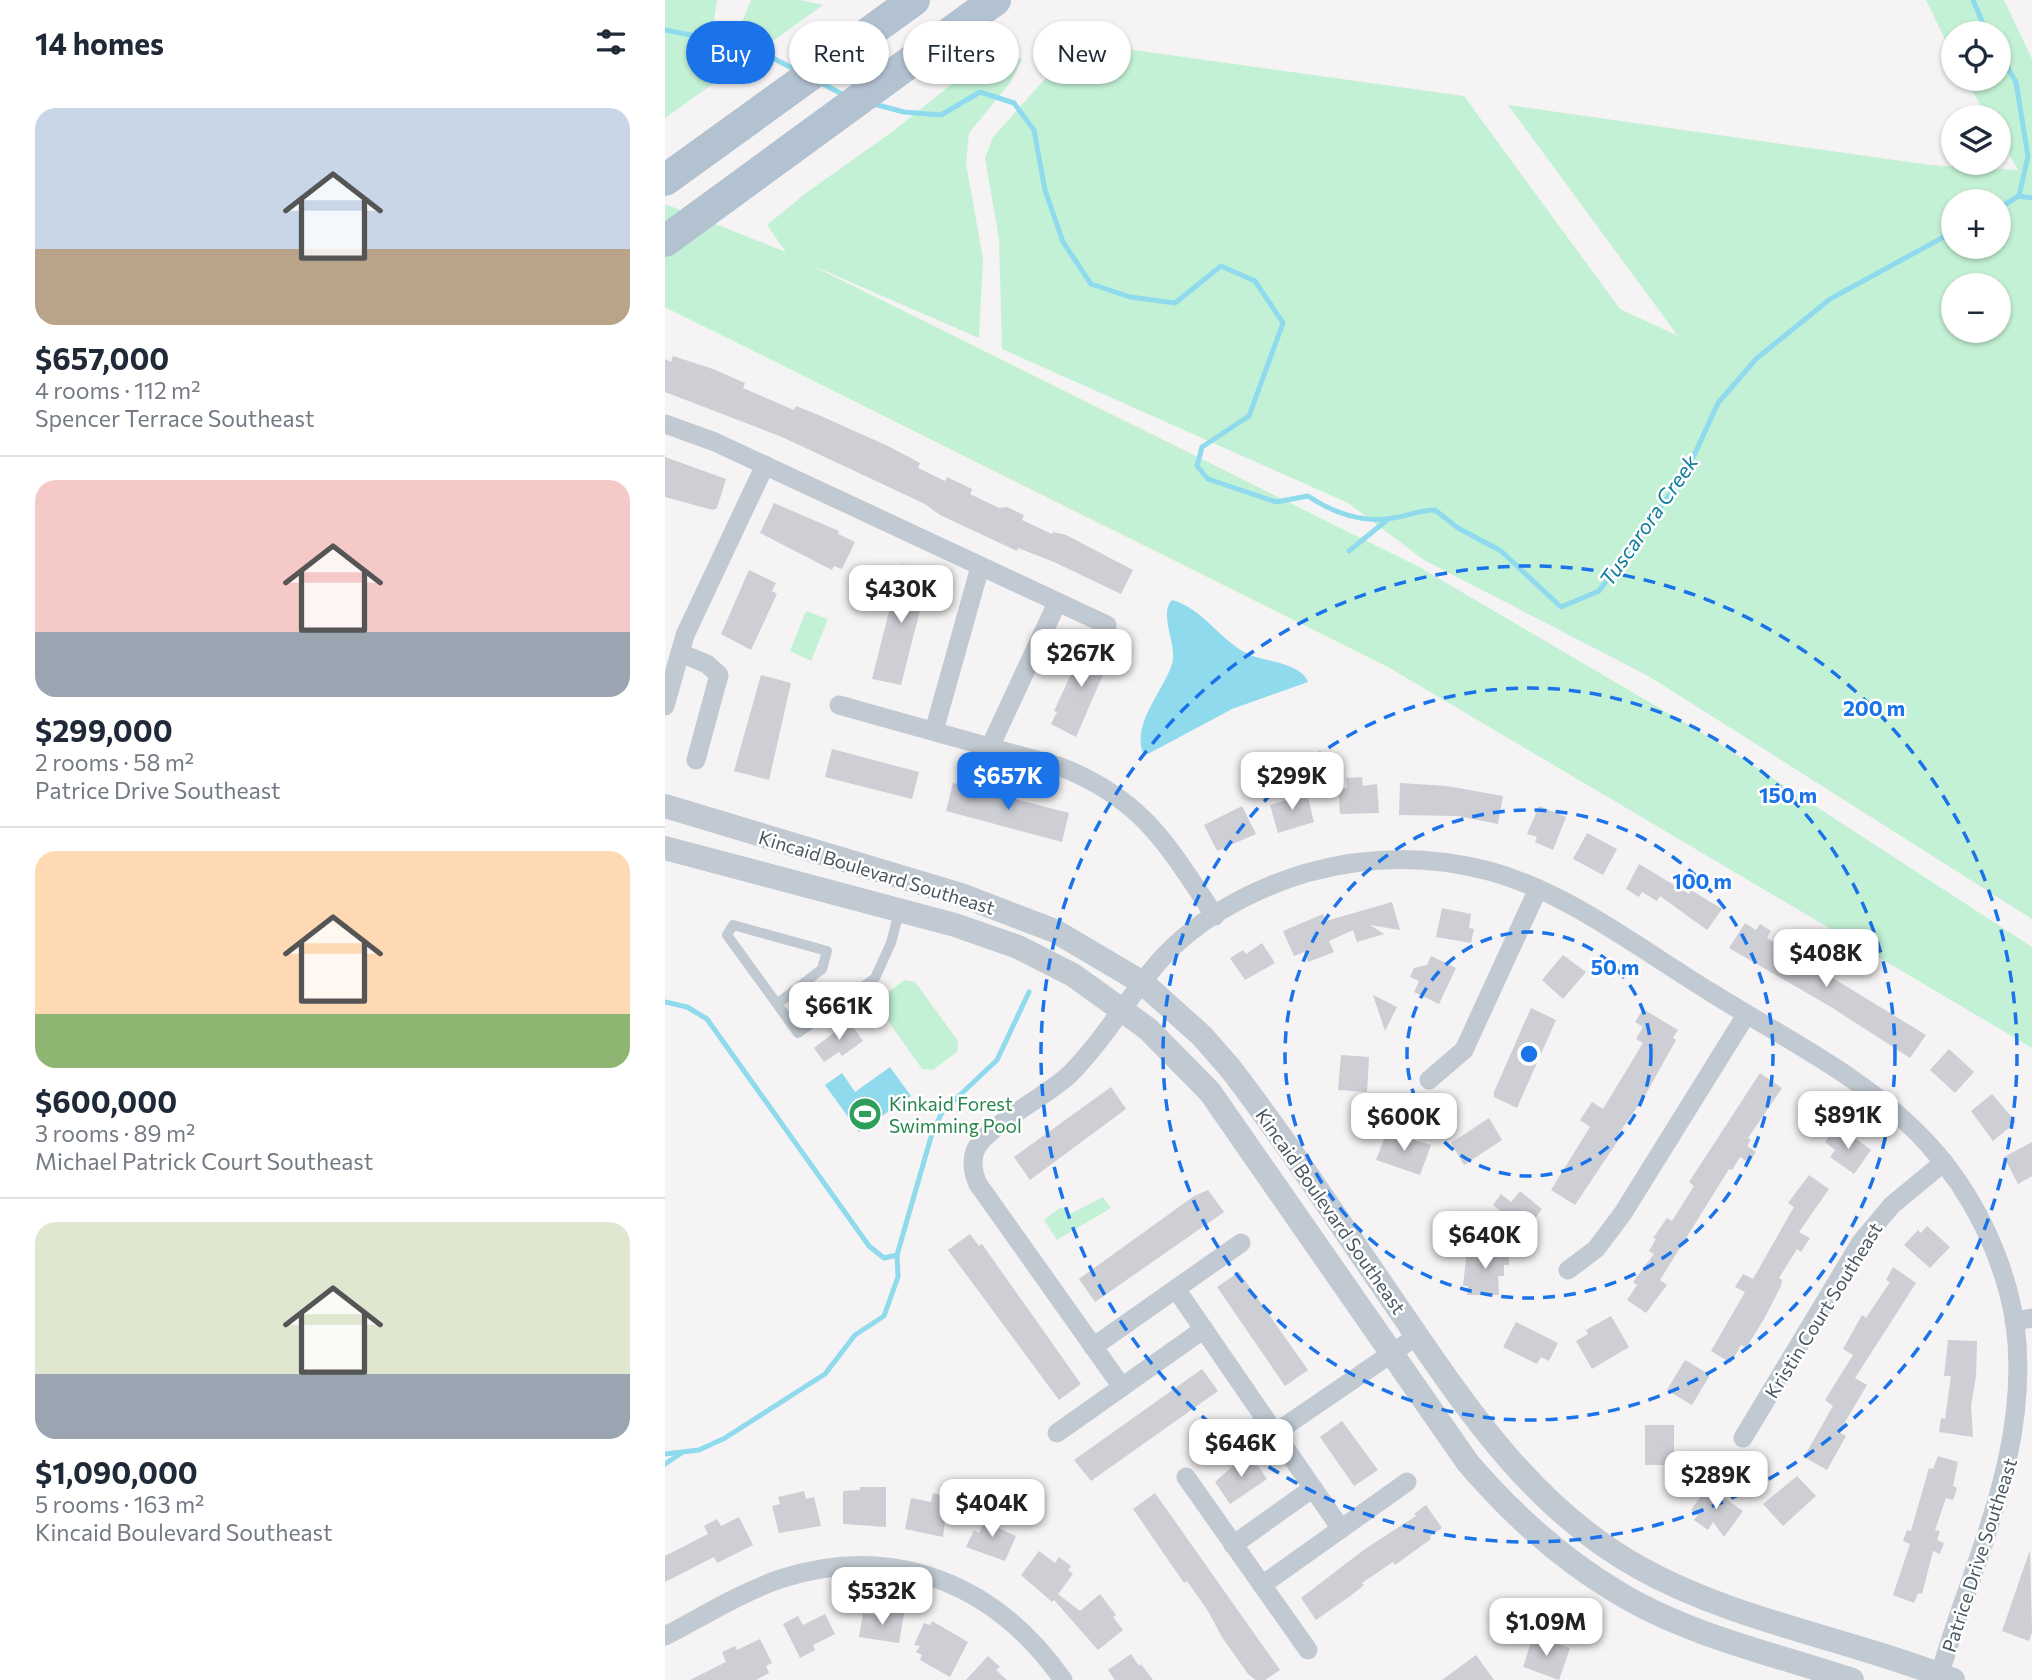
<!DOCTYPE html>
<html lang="en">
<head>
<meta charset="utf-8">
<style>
	:root { --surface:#fff; --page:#f2f2f3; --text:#1f2937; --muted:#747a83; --line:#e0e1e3; --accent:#1a73e8 }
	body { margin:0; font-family:Commissioner,sans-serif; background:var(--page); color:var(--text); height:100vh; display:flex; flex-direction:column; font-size:26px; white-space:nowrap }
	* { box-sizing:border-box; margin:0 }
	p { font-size:23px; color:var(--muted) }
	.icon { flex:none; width:38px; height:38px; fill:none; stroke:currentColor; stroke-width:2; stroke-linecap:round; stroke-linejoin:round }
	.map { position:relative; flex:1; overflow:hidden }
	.side { display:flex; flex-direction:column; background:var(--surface); width:665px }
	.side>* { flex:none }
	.hud { position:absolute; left:21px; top:21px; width:665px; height:63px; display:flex; gap:14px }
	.fabs { position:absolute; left:1276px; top:21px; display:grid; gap:14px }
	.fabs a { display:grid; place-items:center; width:70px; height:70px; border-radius:50%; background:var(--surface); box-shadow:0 2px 5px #0004; font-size:35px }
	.price { position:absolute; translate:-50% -60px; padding:0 16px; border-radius:14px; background:#fff; color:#222; font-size:23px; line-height:46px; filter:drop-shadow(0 2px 4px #0008) }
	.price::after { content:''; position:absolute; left:50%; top:42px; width:21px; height:16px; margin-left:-10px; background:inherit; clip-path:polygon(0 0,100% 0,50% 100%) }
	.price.on { background:var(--accent); color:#fff }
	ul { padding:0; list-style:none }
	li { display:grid; align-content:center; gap:14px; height:371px; padding:0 35px }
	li+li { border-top:2px solid var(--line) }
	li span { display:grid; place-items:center; height:217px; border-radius:21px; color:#555 }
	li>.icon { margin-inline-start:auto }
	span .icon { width:126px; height:126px; fill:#fffc; stroke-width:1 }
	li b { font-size:30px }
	h2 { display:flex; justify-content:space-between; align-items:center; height:84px; padding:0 35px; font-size:30px }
	.tag { padding:0 24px; border-radius:32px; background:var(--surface); box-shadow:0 2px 5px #0004; font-size:24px; line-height:63px }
	.tag.on { background:var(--accent); color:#fff }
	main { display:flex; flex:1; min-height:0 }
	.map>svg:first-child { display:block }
	.green { fill:#c3f1d5; fill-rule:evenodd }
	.water { fill:#90daee }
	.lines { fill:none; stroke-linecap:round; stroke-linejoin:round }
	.stream { stroke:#90daee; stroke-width:5 }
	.building { fill:#cdcfd5 }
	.service { stroke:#c1cad2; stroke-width:10 }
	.minor { stroke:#c1cad2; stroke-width:19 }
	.tertiary { stroke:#c1cad2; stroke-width:24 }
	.primary { stroke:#b3c2d1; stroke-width:32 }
	.ring { fill:none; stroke:#1a73e8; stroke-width:3.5; stroke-dasharray:12 9 }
	.labels { text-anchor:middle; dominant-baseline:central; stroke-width:5; stroke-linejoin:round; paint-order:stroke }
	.street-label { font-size:19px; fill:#4a5661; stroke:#fff }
	.leisure-label { font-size:19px; fill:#27864d; stroke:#fff; text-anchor:start }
	.water-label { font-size:21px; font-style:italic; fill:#0c7c9b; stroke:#fff }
	.centre { fill:#1a73e8; stroke:#fff; stroke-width:3.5 }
	.ring-label { font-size:21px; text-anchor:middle; font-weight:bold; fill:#1a73e8; stroke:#fff; stroke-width:5; stroke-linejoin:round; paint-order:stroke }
</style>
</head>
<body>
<main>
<section class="side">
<h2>14 homes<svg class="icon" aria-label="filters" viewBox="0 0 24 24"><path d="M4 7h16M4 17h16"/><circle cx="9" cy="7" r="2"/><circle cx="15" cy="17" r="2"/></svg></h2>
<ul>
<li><span style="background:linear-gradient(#c9d6e8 65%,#b9a48a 0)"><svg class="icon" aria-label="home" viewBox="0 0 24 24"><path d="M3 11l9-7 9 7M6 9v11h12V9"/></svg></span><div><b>$657,000</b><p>4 rooms · 112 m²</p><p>Spencer Terrace Southeast</p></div></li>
<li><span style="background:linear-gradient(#f6c9c9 70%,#9aa5b1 0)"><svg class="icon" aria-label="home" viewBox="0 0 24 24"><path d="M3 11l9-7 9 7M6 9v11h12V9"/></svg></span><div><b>$299,000</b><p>2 rooms · 58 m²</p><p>Patrice Drive Southeast</p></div></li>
<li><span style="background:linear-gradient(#ffd9b3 75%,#8fb573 0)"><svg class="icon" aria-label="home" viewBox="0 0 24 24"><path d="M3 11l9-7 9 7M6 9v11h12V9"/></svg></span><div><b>$600,000</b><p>3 rooms · 89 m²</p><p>Michael Patrick Court Southeast</p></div></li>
<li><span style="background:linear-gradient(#dfe7d0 70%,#9aa5b1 0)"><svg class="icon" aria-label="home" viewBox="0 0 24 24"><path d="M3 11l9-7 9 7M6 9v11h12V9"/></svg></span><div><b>$1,090,000</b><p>5 rooms · 163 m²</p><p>Kincaid Boulevard Southeast</p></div></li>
</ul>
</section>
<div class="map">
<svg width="1367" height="1680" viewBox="0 0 1367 1680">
	<rect width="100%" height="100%" fill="#f5f3f3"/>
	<g class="green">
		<path d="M0 0H52L49 21 77 22 86 0H135L158 5 0 118Z"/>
		<path d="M1261 0H1339L1367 59V919L985 677 759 560 683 503 337 349 334 239 320 158 328 137 405 51 418 43 799 96 955 309 1013 336 843 105 1265 165 1353 170 1334 137V117H1322L1301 79H1334V33H1288V56ZM1334 201V247H1288V201ZM1334 285V331H1288V285Z"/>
		<path d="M357 59 345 83 304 133 301 163 318 259 314 338 144 264 756 568 1052 742 1367 947V1048L723 667 0 307V204L121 252 102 225 141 193 231 129 315 61Z"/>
		<path d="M141 611 163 619 146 661 125 651Z"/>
		<path d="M240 980 250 982 293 1041 292 1052 268 1070 257 1069 214 1008 216 997Z"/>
		<path d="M438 1197 446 1208 392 1240 379 1220 396 1207 405 1214Z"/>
	</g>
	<g class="water">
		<path d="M507 600C537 608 554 639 581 653 598 662 635 662 643 682L567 709 483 754 477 751C469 720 498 692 507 664 513 645 493 615 507 600Z"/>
		<path d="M225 1067 246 1096 194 1132 160 1085 177 1073 190 1092Z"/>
	</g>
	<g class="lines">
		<g class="stream">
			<path d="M1308 0 1322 33"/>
			<path d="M0 30 86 47 133 71"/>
			<path d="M1334 53 1351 82 1363 156 1354 196"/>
			<path d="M154 82 179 95"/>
			<path d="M209 104 239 112 276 115 315 92 349 103 369 130 380 190 398 242 426 284 465 297 510 303 556 266 590 281 618 323 584 416 537 447 532 466 543 479 611 502 643 496C667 512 692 522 721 519 738 518 752 510 770 510L793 528 836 551 896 607 934 591 1022 471 1053 403 1091 359 1165 299 1288 232"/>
			<path d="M1334 208 1354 196 1367 198"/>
			<path d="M684 551 722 520"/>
			<path d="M0 1002 22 1007 42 1019 204 1246 219 1258 232 1255"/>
			<path d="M0 1454 34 1450 60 1438 160 1374 190 1335 219 1316 233 1277 232 1255 266 1137 277 1112 332 1060 364 992"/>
			<path d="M0 1464 15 1454"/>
		</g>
	</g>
	<g class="building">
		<path d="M8 356 48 369 80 383 78 388 129 410 131 406 156 416 225 447 255 463 253 468 280 481 282 477 307 489 305 494 334 508 342 507 359 515 357 520 387 534 388 532 401 535 468 570 456 594 389 562 353 548 352 551 275 515 260 504 117 437 0 392V359L6 362Z"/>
		<path d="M0 457 61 479 52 508 48 510 0 497Z"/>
		<path d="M109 503 174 531 173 534 190 542 177 569 169 566 167 570 95 533Z"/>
		<path d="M236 564 265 571 236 685 207 679Z"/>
		<path d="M84 570 111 583 107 591 112 594 86 650 56 634Z"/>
		<path d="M421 642 447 654 411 737 386 724 392 712 389 711Z"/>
		<path d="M96 675 126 683 104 780 69 771Z"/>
		<path d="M167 749 254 772 247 799 160 777Z"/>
		<path d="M697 777 698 786 712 784 714 813 675 814 673 789 682 788 681 778Z"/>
		<path d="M288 783 404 813 397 842 281 811Z"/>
		<path d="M735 783 782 786 838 796 833 824 793 816 734 815Z"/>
		<path d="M636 789 638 795 642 794 649 822 613 833 605 805 622 800 620 794Z"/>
		<path d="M577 806 591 834 552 851 539 825Z"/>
		<path d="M874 806 901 817 888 850 870 842 872 837 862 834Z"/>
		<path d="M922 833 952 849 938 875 908 859Z"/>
		<path d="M974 864 1024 894 1026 890 1057 909 1042 930 995 896 992 901 977 892 974 897 961 889Z"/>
		<path d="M727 902 735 930 705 925 719 934 692 942 688 930 664 941 669 952 643 962 639 952 629 956 618 931 658 914 661 921Z"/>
		<path d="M777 908 806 914 804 928 809 929 806 943 771 937Z"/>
		<path d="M1080 923 1091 930 1095 924 1106 931 1102 938 1109 942 1261 1035 1245 1058 1166 1007 1064 948Z"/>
		<path d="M597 943 610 963 580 980 565 958 578 950 581 954Z"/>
		<path d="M898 955 921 972 898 999 877 980Z"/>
		<path d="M766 956 791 968 774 1004 749 992 754 981 745 977 749 968 762 965Z"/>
		<path d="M708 995 732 1007 720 1031Z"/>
		<path d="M866 1008 891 1020 852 1108 829 1097V1092Z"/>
		<path d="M978 1009 1013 1030 1008 1038 1011 1040 978 1099 949 1140 952 1142 910 1205 886 1190 925 1127 915 1120 927 1102 938 1109 978 1043 971 1039 978 1027 970 1022Z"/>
		<path d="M184 1021 198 1041 177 1056 174 1052 159 1062 149 1048Z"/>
		<path d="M1284 1049 1309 1072 1290 1093 1265 1070Z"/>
		<path d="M676 1055 704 1057 702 1092 673 1090Z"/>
		<path d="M1095 1073 1117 1088 1083 1138 1086 1140 1082 1146 1091 1152 1084 1163 1075 1157 1067 1170 1064 1169 995 1280 1002 1285 981 1313 962 1300 972 1285 968 1282 989 1254 984 1251 991 1239 988 1238 1002 1218 1007 1221 1029 1186 1024 1182Z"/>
		<path d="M446 1087 461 1109 365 1180 349 1157Z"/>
		<path d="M1327 1094 1351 1122 1328 1141 1306 1111Z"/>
		<path d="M824 1118 837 1140 799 1165 786 1143Z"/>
		<path d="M1168 1131 1178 1138 1183 1133 1206 1150 1189 1174 1165 1157 1170 1150 1160 1142Z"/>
		<path d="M722 1132 766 1145 755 1175 711 1160Z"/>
		<path d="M1367 1142V1176L1353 1184 1339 1157Z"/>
		<path d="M1144 1175 1164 1189 1134 1232 1145 1238 1136 1252 1132 1249 1114 1278 1117 1280 1116 1286 1099 1319 1081 1348 1076 1345 1066 1363 1046 1351 1080 1292 1070 1287 1078 1274 1088 1279 1129 1207 1123 1203Z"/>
		<path d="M543 1190 559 1212 430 1302 414 1279 529 1196Z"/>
		<path d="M855 1191 877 1209 867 1222 862 1218 850 1234 832 1220 838 1213 828 1205 836 1194 846 1202Z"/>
		<path d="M1262 1226 1285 1247 1265 1268 1239 1245 1253 1230 1256 1233Z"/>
		<path d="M305 1234 314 1246 317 1244 416 1384 394 1400 283 1250Z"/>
		<path d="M802 1250H844V1265H839V1276H833L834 1295H802L803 1286H798Z"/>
		<path d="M1228 1267 1251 1283 1190 1378 1202 1385 1174 1432 1181 1436 1162 1470 1139 1457 1168 1406 1160 1400 1188 1355 1178 1349 1197 1315 1201 1318 1225 1282 1221 1280Z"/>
		<path d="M574 1272 643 1370 620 1386 552 1287Z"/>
		<path d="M946 1316 964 1347 927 1369 911 1341 923 1334 921 1330Z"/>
		<path d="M851 1322 893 1343 884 1361 876 1357 872 1364 838 1347Z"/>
		<path d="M1283 1340 1312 1341 1311 1376 1306 1406 1308 1437 1274 1432 1276 1418 1280 1419 1286 1376H1279Z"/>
		<path d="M1020 1360 1045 1375 1027 1405 1002 1390Z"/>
		<path d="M537 1369 553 1391 426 1481 409 1460Z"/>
		<path d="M677 1421 713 1470 689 1486 655 1437Z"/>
		<rect x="980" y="1425" width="29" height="40"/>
		<path d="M586 1456 602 1479 565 1504 550 1482 571 1463Z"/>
		<path d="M1273 1456 1293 1462 1288 1486 1292 1488 1288 1500 1281 1498 1270 1530 1275 1531 1272 1540 1279 1543 1275 1554 1268 1551 1257 1594 1253 1593 1249 1603 1228 1595 1245 1544 1238 1541 1242 1530 1246 1531 1264 1468 1268 1469Z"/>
		<path d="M1132 1476 1151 1496 1118 1526 1098 1504Z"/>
		<path d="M1043 1486 1078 1511 1059 1537 1048 1522 1043 1530 1029 1520 1033 1515 1026 1510Z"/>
		<path d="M195 1487H221V1527L178 1524V1491L195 1490Z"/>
		<path d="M139 1491 141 1499 149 1497 156 1526 114 1533 107 1506 115 1504 113 1497Z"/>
		<path d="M268 1493 283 1497 278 1537 240 1529 246 1498 266 1502Z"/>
		<path d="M490 1493 615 1670 600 1680H591L583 1674 557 1637 543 1611 522 1581 519 1583 468 1509Z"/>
		<path d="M761 1505 777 1528 765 1536 766 1539 730 1565 728 1562 697 1583 699 1585 688 1594 651 1620 636 1598 700 1549 751 1516 749 1514Z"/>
		<path d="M323 1514 337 1520 333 1528 351 1536 340 1561 301 1547 309 1530 314 1533Z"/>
		<path d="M74 1517 88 1545 52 1563 49 1557 0 1582V1556L43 1534 39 1526 52 1519 56 1526Z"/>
		<path d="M1365 1550 1367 1632 1364 1641 1337 1631Z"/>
		<path d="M374 1551 390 1563 394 1557 406 1566 403 1570 408 1574 393 1594 415 1611 435 1594 451 1615 448 1617 458 1630 433 1650 389 1600 387 1602 356 1575Z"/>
		<path d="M224 1610 239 1613 234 1643 194 1637 198 1613 223 1617Z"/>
		<path d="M160 1614 170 1634 148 1645 150 1650 135 1658 118 1624 133 1616 138 1625Z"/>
		<path d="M267 1621 303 1642 285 1677 255 1660 257 1655 251 1652 255 1646 249 1645 259 1623 265 1625Z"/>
		<path d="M868 1636 905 1648 894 1680 858 1667Z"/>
		<path d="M95 1639 107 1663 101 1666 104 1673 91 1680H25L61 1662 57 1652 70 1646 72 1650Z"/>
		<path d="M466 1654 474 1666 476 1664 488 1680H450L443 1670Z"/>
		<path d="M811 1655 829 1680H777Z"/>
		<path d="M323 1656 335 1667 331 1670 342 1680H301Z"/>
	</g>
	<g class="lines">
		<path class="service" d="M112 1004 157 969 162 951 68 925 62 935 133 1033 210 978 226 943 234 912"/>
		<g class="minor">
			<path d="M0 424 50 442 442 625"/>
			<path d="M15 653 42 664 54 675 31 760"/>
			<path d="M174 705 396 767C479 800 503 846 550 916"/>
			<path d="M0 706 20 635 100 465"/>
			<path d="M269 731 315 567"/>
			<path d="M325 747 392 603"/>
			<path d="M764 1080 799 1050 873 889"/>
			<path d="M903 1270 931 1249 958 1213 1081 1015"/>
			<path d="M511 1289 676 1529"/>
			<path d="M1349 1321 1367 1318"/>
			<path d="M428 1347 576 1243"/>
			<path d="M457 1387 313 1184C308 1173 306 1163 310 1151 319 1127 384 1095 405 1074 436 1043 459 1004 487 970 524 923 584 890 641 873 701 856 764 855 824 871 905 893 976 950 1047 993 1120 1039 1204 1079 1263 1144 1308 1193 1339 1257 1350 1323 1367 1451 1307 1561 1273 1680"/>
			<path d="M392 1433 539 1329"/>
			<path d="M610 1433 752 1336"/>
			<path d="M1078 1438 1196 1242 1227 1205 1279 1162"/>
			<path d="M521 1477 643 1650"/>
			<path d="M568 1545 648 1488"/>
			<path d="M597 1585 742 1482"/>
			<path d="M0 1636C37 1617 75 1593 115 1579 229 1542 331 1584 398 1680"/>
		</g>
		<g class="tertiary">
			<path d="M0 806 296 895 390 931 478 983 537 1036 565 1068C625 1146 679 1230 735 1311 802 1409 868 1509 975 1568 1072 1622 1186 1639 1288 1680"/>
			<path d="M0 848 290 925 353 947 408 975 483 1029 545 1092 803 1463C846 1513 895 1558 952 1592 1022 1635 1109 1654 1187 1680"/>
		</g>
		<g class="primary">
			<path d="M0 180 249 0"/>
			<path d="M0 241 330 0"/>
		</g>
	</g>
	<g class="ring">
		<circle cx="864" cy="1054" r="122"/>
		<circle cx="864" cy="1054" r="244"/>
		<circle cx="864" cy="1054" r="366"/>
		<circle cx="864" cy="1054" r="488"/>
	</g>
	<defs>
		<symbol id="stadium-disc" viewBox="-11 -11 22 22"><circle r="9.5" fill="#2e9e5b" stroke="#fff"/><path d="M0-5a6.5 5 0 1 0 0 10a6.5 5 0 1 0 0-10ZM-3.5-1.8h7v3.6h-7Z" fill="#fff"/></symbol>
	</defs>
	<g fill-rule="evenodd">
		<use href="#stadium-disc" x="181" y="1095" width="38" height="38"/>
	</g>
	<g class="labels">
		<g class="street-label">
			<text transform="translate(212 872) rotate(17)">Kincaid Boulevard Southeast</text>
			<text transform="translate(666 1211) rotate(55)">Kincaid Boulevard Southeast</text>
			<text transform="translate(1158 1310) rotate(-58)">Kristin Court Southeast</text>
			<text transform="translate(1314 1555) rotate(-72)">Patrice Drive Southeast</text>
		</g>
		<g class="leisure-label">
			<text x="224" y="1103">Kinkaid Forest<tspan x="224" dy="22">Swimming Pool</tspan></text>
		</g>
		<g class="water-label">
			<text transform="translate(983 520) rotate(-55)">Tuscarora Creek</text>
		</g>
	</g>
	<circle cx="864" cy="1054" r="10" class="centre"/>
	<g class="ring-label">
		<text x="1209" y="716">200 m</text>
		<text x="1123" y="803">150 m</text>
		<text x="1037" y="889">100 m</text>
		<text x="950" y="975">50 m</text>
	</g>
</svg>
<div class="fabs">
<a><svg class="icon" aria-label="locate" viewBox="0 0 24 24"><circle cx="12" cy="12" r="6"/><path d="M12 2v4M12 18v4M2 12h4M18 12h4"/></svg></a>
<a><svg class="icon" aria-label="layers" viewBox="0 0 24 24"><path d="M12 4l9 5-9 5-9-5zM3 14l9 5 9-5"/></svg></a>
<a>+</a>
<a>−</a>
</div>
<b class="price" style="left:236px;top:625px">$430K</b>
<b class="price" style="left:416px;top:689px">$267K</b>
<b class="price on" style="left:343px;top:812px">$657K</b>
<b class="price" style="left:627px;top:812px">$299K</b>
<b class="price" style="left:1161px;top:989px">$408K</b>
<b class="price" style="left:174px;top:1042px">$661K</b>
<b class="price" style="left:1183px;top:1151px">$891K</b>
<b class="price" style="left:739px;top:1153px">$600K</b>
<b class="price" style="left:820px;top:1271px">$640K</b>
<b class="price" style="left:576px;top:1479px">$646K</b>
<b class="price" style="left:1051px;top:1511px">$289K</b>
<b class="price" style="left:327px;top:1539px">$404K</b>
<b class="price" style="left:217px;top:1627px">$532K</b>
<b class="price" style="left:881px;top:1658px">$1.09M</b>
<div class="hud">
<a class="tag on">Buy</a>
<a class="tag">Rent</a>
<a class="tag">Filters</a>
<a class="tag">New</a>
</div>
</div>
</main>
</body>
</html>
